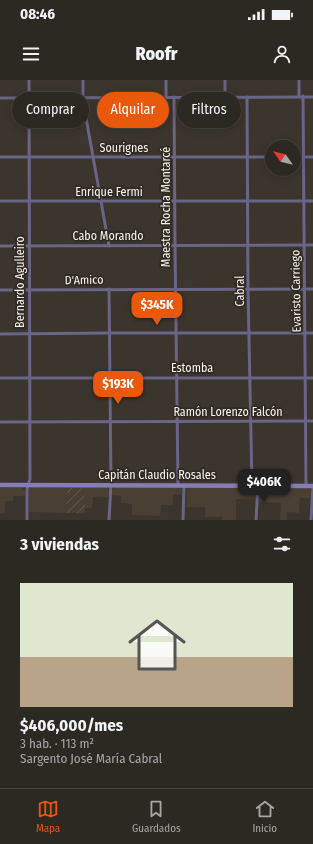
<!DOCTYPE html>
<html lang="es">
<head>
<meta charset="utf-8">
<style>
	:root { --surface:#2c2822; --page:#34302a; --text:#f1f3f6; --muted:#a6a6a5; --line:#484440; --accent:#ea580c }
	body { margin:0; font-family:"Fira Sans Condensed",sans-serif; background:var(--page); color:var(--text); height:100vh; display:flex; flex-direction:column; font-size:15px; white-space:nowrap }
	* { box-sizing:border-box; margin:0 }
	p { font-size:13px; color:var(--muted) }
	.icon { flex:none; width:22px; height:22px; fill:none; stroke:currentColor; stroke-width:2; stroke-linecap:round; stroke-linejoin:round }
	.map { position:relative; height:440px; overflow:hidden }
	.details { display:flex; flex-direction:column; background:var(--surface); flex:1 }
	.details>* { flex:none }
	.banner { position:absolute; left:12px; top:12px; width:289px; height:36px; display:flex; gap:8px }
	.needle { width:26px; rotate:304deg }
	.controls { position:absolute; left:265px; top:60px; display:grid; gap:8px }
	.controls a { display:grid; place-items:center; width:36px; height:36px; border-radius:50%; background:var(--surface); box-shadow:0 2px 10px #0003,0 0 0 1px var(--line); font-size:20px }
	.price { position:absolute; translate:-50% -34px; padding:0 9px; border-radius:8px; background:var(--accent); color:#fff; font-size:13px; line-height:26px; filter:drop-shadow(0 1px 2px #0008) }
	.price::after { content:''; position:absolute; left:50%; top:24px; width:12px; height:9px; margin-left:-6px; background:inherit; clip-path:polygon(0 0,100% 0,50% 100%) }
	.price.active { background:#222; color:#fff }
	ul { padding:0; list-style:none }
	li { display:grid; align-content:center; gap:8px; height:212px; padding:0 20px }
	li span { display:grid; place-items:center; height:124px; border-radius:0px; color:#555 }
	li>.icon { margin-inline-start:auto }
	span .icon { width:72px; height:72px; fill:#fffc; stroke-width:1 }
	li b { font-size:17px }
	h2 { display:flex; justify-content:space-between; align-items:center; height:48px; padding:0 20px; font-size:17px }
	.pill { padding:0 14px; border-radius:18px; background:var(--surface); box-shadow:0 2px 10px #0003,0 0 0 1px var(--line); font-size:14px; line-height:36px }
	.pill.active { background:var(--accent); color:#fff }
	.status { display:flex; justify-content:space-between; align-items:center; height:28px; padding:0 20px; background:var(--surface); direction:ltr }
	.status svg { height:11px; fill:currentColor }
	header { display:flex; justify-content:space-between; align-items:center; height:52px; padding:0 20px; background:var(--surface); font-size:18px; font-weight:800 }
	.tabs { display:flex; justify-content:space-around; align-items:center; height:56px; border-top:1px solid var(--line); background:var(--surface); font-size:11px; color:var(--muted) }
	.tabs a { display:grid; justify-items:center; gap:2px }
	.tabs .active { color:var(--accent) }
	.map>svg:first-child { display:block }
	.built { fill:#4a3f33 }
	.industrial { fill:url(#industrial-furrows) }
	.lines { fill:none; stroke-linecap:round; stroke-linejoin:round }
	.street { stroke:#696587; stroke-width:3 }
	.secondary { stroke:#857eb4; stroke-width:4.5 }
	.labels { text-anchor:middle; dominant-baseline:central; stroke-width:3.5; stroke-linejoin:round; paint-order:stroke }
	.street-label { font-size:12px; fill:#f6f2ed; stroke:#312b24 }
</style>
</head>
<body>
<div class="status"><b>08:46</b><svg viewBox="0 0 49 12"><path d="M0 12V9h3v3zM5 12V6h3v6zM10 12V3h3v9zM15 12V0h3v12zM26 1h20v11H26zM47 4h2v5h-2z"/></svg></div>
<header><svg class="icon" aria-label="menu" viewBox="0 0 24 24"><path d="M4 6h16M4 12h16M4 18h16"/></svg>Roofr<svg class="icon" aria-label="person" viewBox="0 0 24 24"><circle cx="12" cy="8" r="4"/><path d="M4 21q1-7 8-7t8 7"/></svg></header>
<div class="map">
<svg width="313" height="440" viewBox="0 0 313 440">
	<defs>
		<pattern id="industrial-furrows" width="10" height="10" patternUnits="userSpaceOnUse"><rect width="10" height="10" fill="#4a3f33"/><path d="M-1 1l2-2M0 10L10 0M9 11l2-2" fill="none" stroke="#655b51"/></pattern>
	</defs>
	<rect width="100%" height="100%" fill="#3b352d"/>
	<g class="built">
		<path d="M30 407 67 408 66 433 29 432V409Z"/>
		<path d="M84 407H107L109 410V417H93L92 428H84Z"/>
		<path d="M115 407H180L182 410V415L173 414V425H161L160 436 132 435V424L121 423V416L112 415V411Z"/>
		<path d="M188 407 252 408 256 410V419H236V440H222V437H205V427H186L187 409Z"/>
		<path d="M0 408H22L25 411V416H13V421H5V433H0Z"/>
		<path d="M261 408H308L311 409 310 418H300L299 433 287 432V440H280L281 423 259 422V411Z"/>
	</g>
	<path class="industrial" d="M84 407 85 433H66L67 408Z"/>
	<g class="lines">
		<g class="street">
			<path d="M83 0V21L109 166"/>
			<path d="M225 0V17"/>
			<path d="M299 0V16"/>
			<path d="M303 16 306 405"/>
			<path d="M166 17V0"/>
			<path d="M174 17 175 165 178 405"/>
			<path d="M247 17 248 209 252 406"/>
			<path d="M0 18 313 17"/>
			<path d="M0 77H272"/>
			<path d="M294 77H313"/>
			<path d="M0 121H313"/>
			<path d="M0 166 313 165"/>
			<path d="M0 210 313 209"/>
			<path d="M0 254 110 253H313"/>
			<path d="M0 298H313"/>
			<path d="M0 342 313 341"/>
			<path d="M27 440V409L30 399 29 0"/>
			<path d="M109 440 111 404 109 209"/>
			<path d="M183 440 184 405"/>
			<path d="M256 440 258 406"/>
			<path d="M311 440 313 406"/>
		</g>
		<path class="secondary" d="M0 405 313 406"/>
	</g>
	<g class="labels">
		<g class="street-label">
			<text x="124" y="68">Sourignes</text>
			<text x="109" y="112">Enrique Fermi</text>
			<text transform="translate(166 127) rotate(-90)">Maestra Rocha Montarcé</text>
			<text x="108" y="156">Cabo Morando</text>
			<text transform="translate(84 200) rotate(-1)">D'Amico</text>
			<text transform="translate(20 202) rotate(-90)">Bernardo Agulleiro</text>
			<text transform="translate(240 211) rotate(-90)">Cabral</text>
			<text transform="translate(296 211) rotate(-91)">Evaristo Carriego</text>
			<text x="192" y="288">Estomba</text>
			<text x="228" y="332">Ramón Lorenzo Falcón</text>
			<text x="157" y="395">Capitán Claudio Rosales</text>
		</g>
	</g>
</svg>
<div class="controls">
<a><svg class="needle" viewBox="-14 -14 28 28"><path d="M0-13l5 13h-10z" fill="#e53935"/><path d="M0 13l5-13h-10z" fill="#a6a6a5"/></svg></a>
</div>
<b class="price" style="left:157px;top:246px">$345K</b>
<b class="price" style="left:118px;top:325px">$193K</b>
<b class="price active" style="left:264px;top:423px">$406K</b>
<div class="banner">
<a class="pill">Comprar</a>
<a class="pill active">Alquilar</a>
<a class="pill">Filtros</a>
</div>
</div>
<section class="details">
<h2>3 viviendas<svg class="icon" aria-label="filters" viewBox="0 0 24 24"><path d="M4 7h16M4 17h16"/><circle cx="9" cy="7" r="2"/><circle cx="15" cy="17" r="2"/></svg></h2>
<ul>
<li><span style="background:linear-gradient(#dfe7d0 60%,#b9a48a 0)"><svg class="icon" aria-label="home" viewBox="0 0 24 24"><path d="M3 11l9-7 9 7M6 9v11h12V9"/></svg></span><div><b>$406,000/mes</b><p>3 hab. · 113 m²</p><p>Sargento José María Cabral</p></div></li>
</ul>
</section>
<nav class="tabs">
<a class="active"><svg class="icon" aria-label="map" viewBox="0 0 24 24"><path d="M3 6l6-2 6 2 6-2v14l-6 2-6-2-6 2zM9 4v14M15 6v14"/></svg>Mapa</a>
<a><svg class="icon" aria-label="saved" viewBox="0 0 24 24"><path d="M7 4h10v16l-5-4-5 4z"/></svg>Guardados</a>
<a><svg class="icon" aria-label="home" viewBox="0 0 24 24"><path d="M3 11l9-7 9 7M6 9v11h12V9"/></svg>Inicio</a>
</nav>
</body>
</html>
